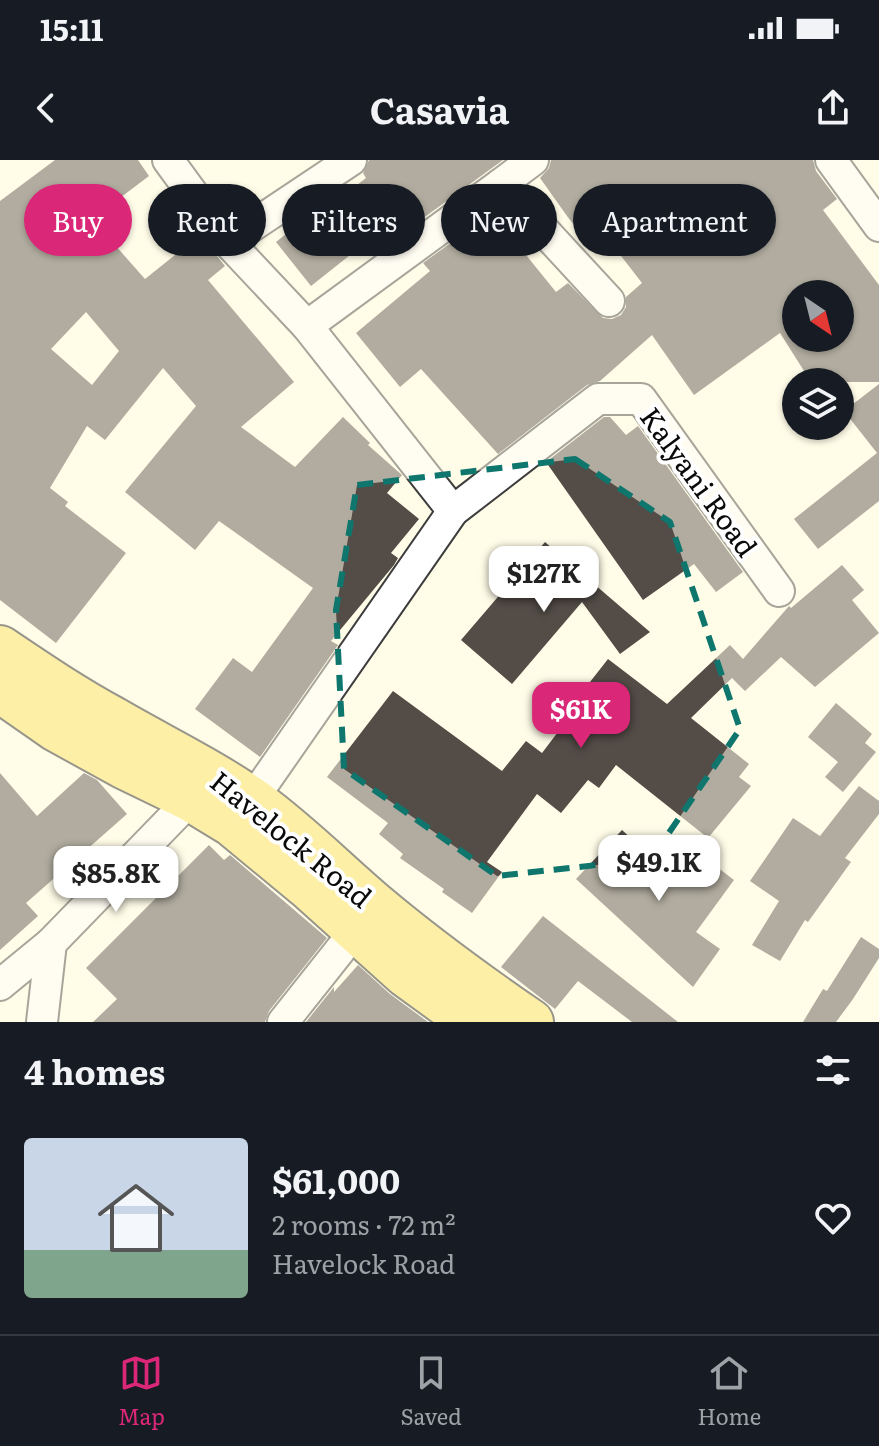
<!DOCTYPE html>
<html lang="en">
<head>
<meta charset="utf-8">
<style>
	:root { --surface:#171b24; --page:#20242c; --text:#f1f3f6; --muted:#9ea1a6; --line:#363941; --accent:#db2777 }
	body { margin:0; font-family:Literata,serif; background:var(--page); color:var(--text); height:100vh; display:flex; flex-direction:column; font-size:30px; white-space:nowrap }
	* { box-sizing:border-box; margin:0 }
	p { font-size:26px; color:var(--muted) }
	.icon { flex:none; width:44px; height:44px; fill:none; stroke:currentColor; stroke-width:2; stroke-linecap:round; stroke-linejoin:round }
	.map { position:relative; height:862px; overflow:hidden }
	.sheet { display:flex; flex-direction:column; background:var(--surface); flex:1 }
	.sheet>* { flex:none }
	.hud { position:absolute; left:24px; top:24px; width:832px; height:72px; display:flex; gap:16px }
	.needle { width:52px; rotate:145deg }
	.controls { position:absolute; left:782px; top:120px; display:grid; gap:16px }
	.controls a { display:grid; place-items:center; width:72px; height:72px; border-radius:50%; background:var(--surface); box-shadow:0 2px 6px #0004; font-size:40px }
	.price { position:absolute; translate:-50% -68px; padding:0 18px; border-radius:16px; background:#fff; color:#222; font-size:26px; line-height:52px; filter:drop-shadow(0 2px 4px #0008) }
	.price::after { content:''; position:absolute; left:50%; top:48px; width:24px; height:18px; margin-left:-12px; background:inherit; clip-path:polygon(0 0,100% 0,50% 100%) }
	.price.selected { background:var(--accent); color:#fff }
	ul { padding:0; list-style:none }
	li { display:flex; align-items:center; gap:24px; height:200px; padding:0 24px }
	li+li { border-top:2px solid var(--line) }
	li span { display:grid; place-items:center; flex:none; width:224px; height:160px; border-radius:8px; color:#555 }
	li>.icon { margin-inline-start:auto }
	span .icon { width:96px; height:96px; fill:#fffc; stroke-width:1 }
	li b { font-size:34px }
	h2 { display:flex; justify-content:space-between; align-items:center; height:96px; padding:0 24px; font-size:34px }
	.chip { padding:0 28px; border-radius:36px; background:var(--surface); box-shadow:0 2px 6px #0004; font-size:28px; line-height:72px }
	.chip.selected { background:var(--accent); color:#fff }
	.status { display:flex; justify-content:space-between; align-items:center; height:56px; padding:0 40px; background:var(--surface); direction:ltr }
	.status svg { height:22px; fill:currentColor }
	header { display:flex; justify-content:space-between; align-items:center; height:104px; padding:0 24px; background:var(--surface); font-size:36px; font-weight:700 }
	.tab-bar { display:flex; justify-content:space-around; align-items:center; height:112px; border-top:2px solid var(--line); background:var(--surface); font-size:22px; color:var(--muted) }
	.tab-bar a { display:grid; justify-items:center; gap:4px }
	.tab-bar .selected { color:var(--accent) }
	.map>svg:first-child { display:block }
	.building { fill:#534c47; fill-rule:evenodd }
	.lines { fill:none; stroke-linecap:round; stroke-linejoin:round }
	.street-casing { stroke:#3d3d3d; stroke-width:34 }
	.primary-casing { stroke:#1b1b1b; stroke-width:48 }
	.street { stroke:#fff; stroke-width:30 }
	.primary { stroke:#fde15a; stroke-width:44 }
	.marked { fill:none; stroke:#0f766e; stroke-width:6; stroke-dasharray:16 10; stroke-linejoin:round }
	.labels { text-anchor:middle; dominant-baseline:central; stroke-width:8; stroke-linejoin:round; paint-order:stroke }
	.street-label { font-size:28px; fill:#0a0a0a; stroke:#fff }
</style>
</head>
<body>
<div class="status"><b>15:11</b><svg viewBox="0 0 49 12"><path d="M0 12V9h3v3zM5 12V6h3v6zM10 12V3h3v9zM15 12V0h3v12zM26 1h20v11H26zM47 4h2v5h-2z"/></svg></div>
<header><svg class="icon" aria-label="back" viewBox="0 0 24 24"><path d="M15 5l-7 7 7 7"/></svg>Casavia<svg class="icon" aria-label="share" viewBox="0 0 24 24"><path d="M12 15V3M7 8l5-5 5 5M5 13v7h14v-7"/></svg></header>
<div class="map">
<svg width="879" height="862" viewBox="0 0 879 862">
	<rect width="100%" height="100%" fill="#fffce8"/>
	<g class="building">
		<path d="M55 0H138L149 16 92 59 145 119 200 75 225 106 208 120 294 222 241 267 295 307 343 257 370 283 368 285 402 315 387 333 419 359 391 393 398 398 394 405 331 481 338 485 260 597 195 549 233 498 252 512 313 428 219 361 195 390 125 332 196 246 163 208 105 280 87 266 50 328 68 342 65 346 126 393 56 483 0 440V41ZM86 152 119 191 92 225 51 189Z"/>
		<path d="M369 0H503L400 75 398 72 376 88 369 80 311 126 276 82 327 41 330 46 366 18 363 13Z"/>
		<path d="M551 0H813L816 11 837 39 823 50 879 125V222H811L780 173 694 235 652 175 600 221 587 225 498 294 421 209 400 227 356 173 430 111 423 103 492 53 556 132 568 123 603 158 612 159 621 155 626 147V137L642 123 611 83 596 94 567 56 540 18 549 8ZM796 134H840V178H796Z"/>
		<path d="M879 224V341L818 389 794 359 877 293 844 251Z"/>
		<path d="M604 257H610L626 275 638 266 743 412 716 432 694 404 643 440 546 302Z"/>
		<path d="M545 382 650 472 620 494 582 442 512 524 461 480Z"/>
		<path d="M842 405 864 430 852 440 879 473 815 527 781 497 745 531 732 518 691 558 749 604 739 617 751 626 708 678 616 605 599 628 588 620 561 653 537 634 487 702 502 712 472 753 442 732 444 729 400 698 403 694 379 674 388 663 327 617 393 531 502 611 526 581 542 593 583 539 579 536 608 499 667 544 730 485 743 499 789 446 791 448Z"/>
		<path d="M836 543 872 574 865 583 876 592 843 632 825 617 838 602 808 577Z"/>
		<path d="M0 613 37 656 84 613 97 620 127 654 26 743 38 756 0 790Z"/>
		<path d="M859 626 879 641V654L845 698 851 702 808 762 805 760 780 801 752 785 779 741 750 721 793 658 820 676Z"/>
		<path d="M622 670 683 726 704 697 734 720 696 772 720 789 693 827 576 719Z"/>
		<path d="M209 685 224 700 230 695 327 778 269 851 265 862H93L117 839 86 808Z"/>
		<path d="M543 756 678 862H632L578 821 555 849 501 807Z"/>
		<path d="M861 777 879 789V798L853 839 836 862H803L823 829 827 831Z"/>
		<path d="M358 805 390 834 428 862H306L334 827V832Z"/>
	</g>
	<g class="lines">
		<defs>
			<g id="street">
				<path d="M168 0 228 82 307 166 453 351"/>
				<path d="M831 0 879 66"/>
				<path d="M501 24 533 0"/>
				<path d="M228 82 351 0"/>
				<path d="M307 166 501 24 609 141"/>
				<path d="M252 640 453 351 598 239H641L779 431"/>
				<path d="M0 825 51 783 191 639"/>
				<path d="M42 862 51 783"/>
				<path d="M283 862 356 770"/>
			</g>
			<g id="primary">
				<path d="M0 488C37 513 74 538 113 559 161 587 210 610 255 642 298 673 335 711 375 745 425 787 477 825 531 862"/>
				<path d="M0 530 56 569 125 607 191 639 232 664 307 726 405 814 471 862"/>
			</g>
		</defs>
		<use href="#street" class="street-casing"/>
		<use href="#primary" class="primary-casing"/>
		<use href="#street" class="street"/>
		<use href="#primary" class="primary"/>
	</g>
	<path d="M0 0H879V862H0ZM575 299 670 362 740 569 651 699 497 716 344 609 336 450 357 325Z" fill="#fffce8" fill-opacity=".55" fill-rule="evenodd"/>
	<path class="marked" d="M575 299 670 362 740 569 651 699 497 716 344 609 336 450 357 325Z"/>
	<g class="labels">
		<g class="street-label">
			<text transform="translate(700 321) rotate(54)">Kalyani Road</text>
			<text transform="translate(292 678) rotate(39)">Havelock Road</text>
		</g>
	</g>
</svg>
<div class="controls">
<a><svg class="needle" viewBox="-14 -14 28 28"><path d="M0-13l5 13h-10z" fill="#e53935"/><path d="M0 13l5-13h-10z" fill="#9ea1a6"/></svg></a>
<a><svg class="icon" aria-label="layers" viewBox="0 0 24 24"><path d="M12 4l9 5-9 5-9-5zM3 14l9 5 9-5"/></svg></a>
</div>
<b class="price" style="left:544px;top:454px">$127K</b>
<b class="price selected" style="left:581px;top:590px">$61K</b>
<b class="price" style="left:659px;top:743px">$49.1K</b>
<b class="price" style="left:116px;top:754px">$85.8K</b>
<div class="hud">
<a class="chip selected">Buy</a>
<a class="chip">Rent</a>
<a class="chip">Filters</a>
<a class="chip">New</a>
<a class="chip">Apartment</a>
</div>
</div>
<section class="sheet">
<h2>4 homes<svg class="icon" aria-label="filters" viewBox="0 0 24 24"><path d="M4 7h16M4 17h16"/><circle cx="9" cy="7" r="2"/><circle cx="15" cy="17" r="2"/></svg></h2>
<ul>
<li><span style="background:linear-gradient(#c9d6e8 70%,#7fa58c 0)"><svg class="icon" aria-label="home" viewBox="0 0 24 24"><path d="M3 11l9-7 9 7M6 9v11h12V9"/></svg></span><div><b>$61,000</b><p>2 rooms · 72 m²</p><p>Havelock Road</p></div><svg class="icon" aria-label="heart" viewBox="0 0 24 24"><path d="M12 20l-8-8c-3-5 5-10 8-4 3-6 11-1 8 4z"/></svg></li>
</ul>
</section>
<nav class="tab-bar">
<a class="selected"><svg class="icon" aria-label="map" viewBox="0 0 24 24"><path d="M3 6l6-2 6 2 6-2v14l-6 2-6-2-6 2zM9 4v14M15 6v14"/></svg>Map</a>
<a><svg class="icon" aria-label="saved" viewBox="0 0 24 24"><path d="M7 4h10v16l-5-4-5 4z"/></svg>Saved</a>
<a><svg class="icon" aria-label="home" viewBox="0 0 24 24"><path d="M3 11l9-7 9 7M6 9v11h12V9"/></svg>Home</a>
</nav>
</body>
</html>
